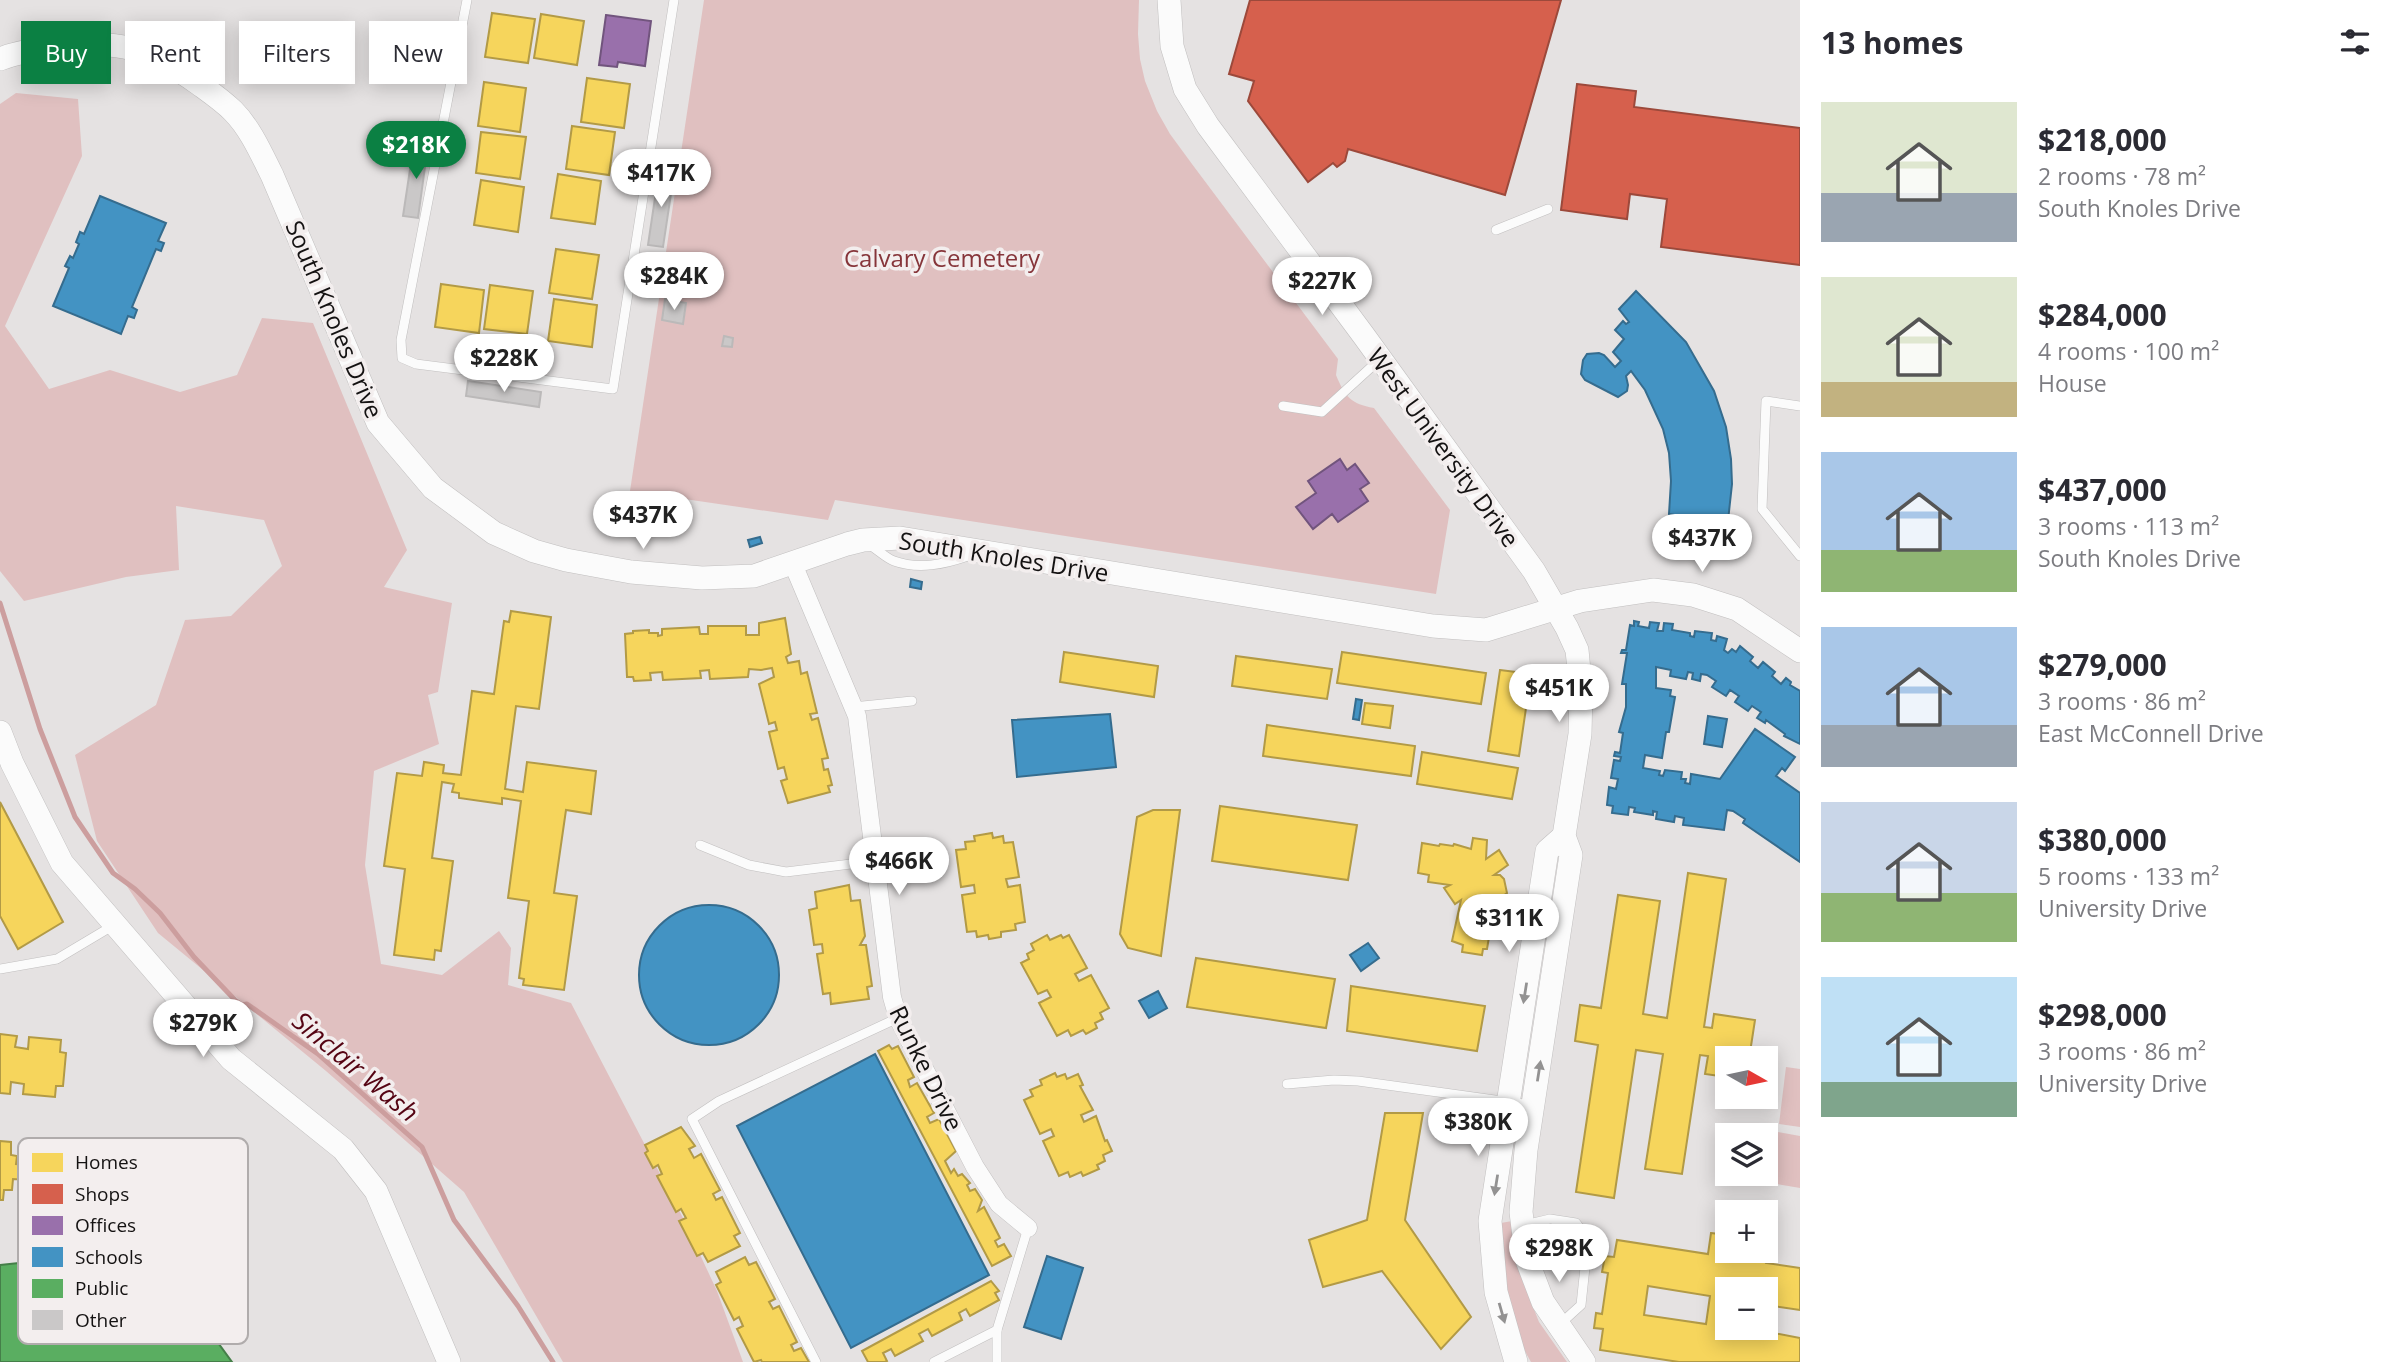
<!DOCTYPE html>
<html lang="en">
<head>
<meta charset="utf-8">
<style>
	:root { --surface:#fff; --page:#f7f7f7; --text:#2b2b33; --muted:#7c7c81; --accent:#0b8043 }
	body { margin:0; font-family:"Open Sans",sans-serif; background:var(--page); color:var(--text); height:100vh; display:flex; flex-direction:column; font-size:26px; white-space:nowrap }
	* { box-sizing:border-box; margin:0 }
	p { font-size:23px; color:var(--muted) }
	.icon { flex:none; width:38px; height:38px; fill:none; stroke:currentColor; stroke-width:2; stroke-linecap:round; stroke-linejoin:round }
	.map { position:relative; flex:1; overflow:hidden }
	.side { display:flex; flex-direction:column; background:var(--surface); width:595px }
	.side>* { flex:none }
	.top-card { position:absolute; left:21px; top:21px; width:665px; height:63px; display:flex; gap:14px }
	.needle { width:46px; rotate:99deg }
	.tools { position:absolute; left:1715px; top:1046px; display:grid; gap:14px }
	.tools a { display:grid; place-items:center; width:63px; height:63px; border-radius:0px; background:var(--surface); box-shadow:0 4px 18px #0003; font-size:35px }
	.price { position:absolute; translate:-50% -60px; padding:0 16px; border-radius:24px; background:#fff; color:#222; font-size:23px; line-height:46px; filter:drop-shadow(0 2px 4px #0008) }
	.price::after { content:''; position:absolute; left:50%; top:42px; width:21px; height:16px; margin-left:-10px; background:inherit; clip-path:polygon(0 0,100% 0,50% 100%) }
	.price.current { background:var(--accent); color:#fff }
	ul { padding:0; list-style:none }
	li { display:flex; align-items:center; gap:21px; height:175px; padding:0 21px }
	li span { display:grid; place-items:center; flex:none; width:196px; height:140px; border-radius:0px; color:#555 }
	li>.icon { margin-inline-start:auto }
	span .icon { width:84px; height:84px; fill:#fffc; stroke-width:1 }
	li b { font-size:30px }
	h2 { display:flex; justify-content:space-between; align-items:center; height:84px; padding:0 21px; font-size:30px }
	.pill { padding:0 24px; border-radius:0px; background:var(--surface); box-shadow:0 4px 18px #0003; font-size:24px; line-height:63px }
	.pill.current { background:var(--accent); color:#fff }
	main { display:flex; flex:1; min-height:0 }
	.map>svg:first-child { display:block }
	.green { fill:#e0c0c0 }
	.homes { fill:#f6d55c; stroke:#b29a46; stroke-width:2; fill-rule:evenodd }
	.shops { fill:#d6604d; stroke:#9c493b; stroke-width:2 }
	.offices { fill:#9970ab; stroke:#71547d; stroke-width:2 }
	.schools { fill:#4393c3; stroke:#356c8e; stroke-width:2 }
	.public { fill:#5aae61; stroke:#457f49; stroke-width:2 }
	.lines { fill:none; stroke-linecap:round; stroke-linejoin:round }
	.stream { stroke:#cc9e9e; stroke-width:5 }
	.building { fill:#cac8c8; stroke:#bbb9b9; stroke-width:2 }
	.service-casing { stroke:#c1bfbf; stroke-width:10 }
	.minor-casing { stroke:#c1bfbf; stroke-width:19 }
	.tertiary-casing { stroke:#c1bfbf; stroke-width:24 }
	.service { stroke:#fbfbfb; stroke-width:9 }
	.minor { stroke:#fbfbfb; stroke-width:18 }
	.tertiary { stroke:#fbfbfb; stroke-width:23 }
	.oneway { fill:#939292 }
	.labels { text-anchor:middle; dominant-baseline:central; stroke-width:7; stroke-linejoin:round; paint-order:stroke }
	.park-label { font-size:24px; fill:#86353a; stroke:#f3eeee }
	.street-label { font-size:24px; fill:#141212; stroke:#f3eeee }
	.water-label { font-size:26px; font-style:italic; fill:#550413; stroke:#f3eeee }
	.key { fill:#f3eeee; stroke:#b0acac; stroke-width:2 }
	.key-label { font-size:19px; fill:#141212 }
</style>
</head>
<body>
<main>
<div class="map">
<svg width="1800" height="1362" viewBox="0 0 1800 1362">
	<rect width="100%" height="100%" fill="#e5e2e2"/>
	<g class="green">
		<path d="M704 0H1139L1138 34 1140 59 1145 81 1157 111 1170 134 1192 164 1338 359 1336 375C1345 397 1351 404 1374 408L1450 510 1436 594 835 500 828 520 630 491Z"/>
		<path d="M16 93 78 99 82 156 5 326 49 389 110 370 180 392 237 375 262 318 313 323 407 550 384 587 452 603 438 692 428 695 439 744 374 771 365 865 381 964 442 975 499 931 511 948 508 985 571 1003 682 1216 717 1291 743 1362H563L464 1192 326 1071 158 933 97 841 75 755 156 705 185 620 231 616 282 566 264 520 176 506 179 570 126 577 24 601 0 571V104Z"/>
		<path d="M1786 1067 1800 1069V1127L1779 1124Z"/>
		<path d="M1778 1132 1800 1136V1188L1771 1183Z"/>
		<path d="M1512 1221 1516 1264 1539 1322 1567 1362H1531C1506 1320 1502 1271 1501 1223Z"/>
	</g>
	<g class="homes">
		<path d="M492 13 535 19 528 63 485 57Z"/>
		<path d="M541 14 584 21 577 65 534 58Z"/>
		<path d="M587 78 630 84 624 128 581 122Z"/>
		<path d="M484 82 526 88 520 132 478 126Z"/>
		<path d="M572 126 615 132 609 175 566 169Z"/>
		<path d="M481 132 526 137 520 179 476 173Z"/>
		<path d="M558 174 601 181 595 224 551 218Z"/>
		<path d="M481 180 524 187 518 232 474 225Z"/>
		<path d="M556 249 599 255 592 299 549 293Z"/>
		<path d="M441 284 484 290 479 333 435 327Z"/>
		<path d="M490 285 533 291 527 334 484 329Z"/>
		<path d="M554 299 597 305 592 347 548 341Z"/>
		<path d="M511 611 551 617 539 709 516 706 505 789 523 792 527 762 596 771 591 814 566 810 554 893 577 896 564 990 523 985 524 979 519 978 529 901 508 898 521 801 502 798V804L459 798V793L452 792 454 784 442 782 432 858 453 861 441 951 435 950 434 960 394 955 405 869 384 866 397 773 422 776 424 762 444 765 443 773 461 775 472 691 494 694 504 621 509 622Z"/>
		<path d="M785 618 791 654 786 657 788 663 799 661 801 674 807 672 817 713 810 714 812 720 818 718 828 758 822 759 824 770 828 769 832 785 828 786 830 792 788 803 781 781 787 779 784 767 778 769 769 732 777 730 775 722 769 724 759 684 774 677 772 668 761 670 749 669 748 677 710 679 709 670 700 671 701 678 663 680 662 672 650 673 651 680 634 681 633 677H627L625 634 633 633V631L649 630V633H658V636L662 635V629L699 627 700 634H708V626H746V635H759V623Z"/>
		<path d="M1064 652 1158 666 1154 697 1060 682Z"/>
		<path d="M1342 652 1486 673 1481 704 1337 683Z"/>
		<path d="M1236 656 1332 669 1327 699 1232 686Z"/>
		<path d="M1500 670 1531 674 1519 756 1488 751Z"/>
		<path d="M1365 703 1393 706 1390 728 1362 724Z"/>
		<path d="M1267 725 1415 746 1411 776 1263 756Z"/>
		<path d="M1422 752 1518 768 1512 799 1417 784Z"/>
		<path d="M0 802 63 922 18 949 0 916Z"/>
		<path d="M1220 806 1357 825 1348 880 1212 861Z"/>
		<path d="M1153 810H1180L1161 956 1128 948 1120 934 1137 817Z"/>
		<path d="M992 833 993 838 1003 836 1004 843 1013 842 1019 877 1006 879 1008 887 1020 885 1025 922 1015 924 1016 930 1001 932V937L989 939 988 935 977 937 976 931 967 932 962 895 975 893 974 885 961 887 956 850 966 849 965 842 975 841 974 836Z"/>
		<path d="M1473 838 1487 840 1486 859 1499 850 1508 865 1494 875H1500L1504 879 1507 893 1495 902 1487 949H1483L1482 955 1462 952 1463 945 1452 941 1461 900 1455 904 1444 888 1450 885 1428 882 1429 875 1418 873 1422 843 1439 846 1440 844 1453 846 1454 844 1471 849Z"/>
		<path d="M1688 873 1726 879 1704 1027 1712 1028 1714 1014 1755 1020 1749 1059H1727V1077L1705 1074 1708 1056 1700 1055 1682 1174 1645 1169 1663 1054 1636 1050 1614 1198 1576 1192 1598 1045 1575 1041 1580 1005 1601 1008 1618 895 1660 901 1643 1014 1667 1018Z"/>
		<path d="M849 885 851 901 860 900 865 936 860 945H866L872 986 867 987 869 999 831 1004 830 993 823 994 817 954 823 953 822 944 814 945 809 910 817 908 815 892Z"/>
		<path d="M1047 935 1050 940 1061 935 1063 938 1069 935 1087 968 1075 974 1079 981 1091 975 1109 1008 1100 1013 1103 1019 1095 1023 1097 1028 1086 1034 1083 1030 1071 1036 1068 1030 1057 1036 1039 1003 1051 997 1047 990 1038 994 1021 963 1029 959 1027 954 1034 950 1031 944Z"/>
		<path d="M1196 958 1335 979 1326 1028 1187 1007Z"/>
		<path d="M1351 986 1485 1006 1477 1051 1347 1031Z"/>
		<path d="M0 1034 17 1036 15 1047 28 1049 29 1037 61 1040 60 1052 66 1053 63 1086H56L55 1097 23 1094 24 1084 11 1082 10 1094 0 1093Z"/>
		<path d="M889 1045 892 1049 898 1046 914 1077 908 1080 910 1087 917 1083 934 1113 927 1117 930 1123 939 1119 956 1151 945 1161 951 1173 954 1169 958 1176 962 1174 970 1183 967 1185 970 1191 975 1189 982 1200 978 1211 984 1207 1000 1238 995 1241 998 1247 1004 1244 1011 1256 992 1266 878 1051Z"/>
		<path d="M1055 1073 1057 1077 1065 1074 1067 1079 1078 1074 1083 1085 1080 1086 1093 1110 1081 1115 1084 1122 1096 1116 1105 1141 1107 1140 1112 1151 1103 1155 1105 1161 1097 1165 1099 1169 1083 1176 1081 1172 1070 1177 1068 1172 1059 1176 1043 1141 1054 1136 1051 1129 1040 1134 1024 1100 1033 1096 1030 1090 1042 1085 1040 1080Z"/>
		<path d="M1385 1113H1423L1405 1220 1471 1317 1441 1349 1382 1271 1323 1287 1309 1240 1367 1220Z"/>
		<path d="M681 1127 695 1146 689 1149 694 1158 701 1154 720 1190 713 1194 716 1200 722 1197 740 1233 734 1236 740 1246 708 1262 703 1253 697 1256 679 1221 686 1218 681 1209 676 1212 657 1176 662 1174 658 1165 653 1168 645 1153 648 1151 645 1145Z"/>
		<path d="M0 1141 11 1142V1155L17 1156 16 1164 29 1165 28 1180 13 1179 12 1190H4L3 1200H0Z"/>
		<path d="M1711 1233 1727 1235V1251H1766V1241H1769L1766 1263 1800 1268V1310L1766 1305V1290H1727V1328H1747L1800 1338V1362H1679L1600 1350 1603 1329 1594 1328 1596 1313 1602 1314 1608 1273 1602 1272 1605 1256 1614 1257 1617 1240 1708 1254ZM1648 1286 1710 1296 1706 1324 1644 1315Z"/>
		<path d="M745 1257 749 1265 756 1262 775 1299 769 1302 773 1309 779 1306 797 1342 791 1345 794 1351 801 1348 809 1362H762L761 1360 754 1362 737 1329 743 1326 739 1317 734 1320 716 1285 721 1282 716 1272Z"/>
		<path d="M991 1281 999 1291 995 1293 999 1300 970 1316 966 1309 959 1313 962 1320 932 1336 928 1329 919 1334 923 1341 895 1356 891 1349 883 1353 887 1361 885 1362H868L862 1351Z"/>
	</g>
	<g class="shops">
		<path d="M1250 0H1561L1505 195 1348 149 1345 161 1337 167 1333 163 1308 182 1248 101 1254 81 1229 74Z"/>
		<path d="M1577 84 1636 91 1634 107 1800 128V265L1661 247 1667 199 1630 194 1627 219 1561 210Z"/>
	</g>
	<g class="offices">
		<path d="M606 15 651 21 645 66 618 62 617 67 599 65Z"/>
		<path d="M1340 459 1347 470 1355 464 1369 483 1360 489 1368 501 1338 522 1332 514 1313 529 1296 507 1316 493 1308 481Z"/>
	</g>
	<g class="schools">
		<path d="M100 196 166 223 158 241 164 243 161 251 156 249 132 307 137 310 134 318 128 316 121 334 53 306 69 268 65 266 70 256 73 258 79 244 76 242 80 232 84 234Z"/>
		<path d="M1636 291 1686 342 1714 391 1726 427 1731 459 1732 484 1726 539 1699 535 1700 528 1695 527 1694 534 1683 532 1685 517 1669 514 1671 481 1669 453 1663 429 1645 390 1631 371 1626 376 1628 385 1627 391 1618 397 1585 380 1581 374 1583 360 1587 354 1599 353 1604 355 1615 367 1621 361 1613 352 1624 339 1615 330 1623 321 1626 324 1629 322 1619 309Z"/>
		<path d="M760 537 762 543 750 547 748 540Z"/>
		<path d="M911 579 922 582 921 589 910 587Z"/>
		<path d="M1634 621 1639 622 1638 626 1649 628 1650 622 1659 623 1657 631H1663L1664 623 1673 624 1672 630 1690 633V636L1694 637 1695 631 1712 633 1711 640 1716 641 1717 636 1727 639 1724 650 1728 653 1732 649 1736 652 1740 646 1753 657 1750 661 1758 668 1763 662 1775 672 1772 676 1781 684 1786 678 1791 682 1790 685 1800 691V744L1784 736 1785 734 1766 720 1765 723 1757 718 1761 712 1752 706 1748 711 1735 702 1739 696 1730 690 1726 696 1712 687 1716 681 1707 675 1701 674 1700 681 1692 679 1693 673 1688 672 1686 679 1670 676 1671 670 1656 667V688L1671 690 1670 696 1675 697 1669 732H1666L1662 758 1645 755 1643 768 1660 771 1659 775 1663 776 1665 770 1682 772 1681 779H1686L1685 783 1690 784 1691 774 1720 779 1755 729 1795 757 1785 771 1782 768 1776 776 1800 793V862L1743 823 1745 819 1733 811 1727 810 1724 830 1683 825 1684 818 1675 816 1674 822 1656 819 1657 812 1653 811V815L1634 812 1635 808 1629 807 1628 815 1612 813 1613 806 1607 805 1609 787 1616 789 1618 779 1611 778 1614 760 1620 761 1621 757 1614 756 1615 752 1620 753 1623 733 1619 732 1626 707V684H1622L1627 653H1621L1622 650H1626L1630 625 1634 626Z"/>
		<path d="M1356 699 1362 700 1359 720 1353 719Z"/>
		<path d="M1110 714 1116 767 1017 777 1012 720Z"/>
		<path d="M1708 716 1727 719 1722 747 1704 744Z"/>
		<circle cx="709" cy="975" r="70"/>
		<path d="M1368 943 1379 958 1361 971 1350 955Z"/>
		<path d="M1158 991 1167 1008 1149 1018 1139 1001Z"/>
		<path d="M875 1054 989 1275 851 1348 737 1126Z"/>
		<path d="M1047 1256 1083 1268 1061 1339 1024 1327Z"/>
	</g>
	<path class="public" d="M66 1258 138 1276 200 1318 232 1362H0V1265Z"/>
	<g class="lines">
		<path class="stream" d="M0 603 40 729 75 817 113 873 135 889 160 913 194 957 235 1000 242 1005 247 1004 318 1054 422 1147 454 1220 518 1306 553 1362"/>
	</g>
	<g class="building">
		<path d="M414 143 428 145 418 218 403 216Z"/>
		<path d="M659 171 674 174 663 247 648 245Z"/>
		<path d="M665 299 686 303 683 324 662 320Z"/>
		<path d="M724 336 733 338 732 347 722 346Z"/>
		<path d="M468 381 541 392 539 407 466 396Z"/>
	</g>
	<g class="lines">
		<defs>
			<g id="service">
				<path d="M467 0 401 340 402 358 416 364 613 389 674 0"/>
				<path d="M1496 230 1548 209"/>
				<path d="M1283 406 1322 412 1379 360"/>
				<path d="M1800 406 1766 401 1762 509 1800 556"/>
				<path d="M870 545C878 550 886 558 894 561 919 570 945 564 968 556"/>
				<path d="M853 707 912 701"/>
				<path d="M700 845 749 865 786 872 875 861"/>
				<path d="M0 969 57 959 114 925"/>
				<path d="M1287 1084 1334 1080 1358 1081 1532 1105"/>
				<path d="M1525 1225 1550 1219 1576 1223 1588 1239 1581 1305 1559 1325"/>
				<path d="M997 1330V1362"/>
				<path d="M816 1362 692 1119 719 1101 898 1018"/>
				<path d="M934 1362 997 1330 1028 1228"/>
			</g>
			<path id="minor" d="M793 564 857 716 892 997 898 1018 975 1167 999 1204 1028 1228"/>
			<g id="tertiary">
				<path d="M1169 0 1172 46 1185 89 1208 126 1364 336 1534 571 1567 628 1577 650 1581 691 1580 734 1564 836 1571 855 1526 1150 1521 1212 1527 1260 1543 1302 1584 1362"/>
				<path d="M0 59C17 52 39 49 58 47 120 39 148 48 199 84 210 92 223 101 233 111 250 128 261 153 272 175L378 423 433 488 494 533 534 551 566 560 631 572 702 578 754 576 847 544 863 540 900 538 1433 626 1486 630 1580 601 1653 590 1693 595 1737 609 1800 651"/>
				<path d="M0 732 12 763 62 863 231 1059 343 1149 376 1191 449 1362"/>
				<path d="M1516 1362 1496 1292 1490 1221 1547 851 1564 836"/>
			</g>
		</defs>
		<use href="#service" class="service-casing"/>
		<use href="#minor" class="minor-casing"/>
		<use href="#tertiary" class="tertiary-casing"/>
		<use href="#service" class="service"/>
		<use href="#minor" class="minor"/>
		<use href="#tertiary" class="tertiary"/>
	</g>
	<defs><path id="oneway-solid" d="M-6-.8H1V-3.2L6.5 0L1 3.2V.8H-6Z" transform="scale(1.75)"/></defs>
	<g class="oneway">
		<use href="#oneway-solid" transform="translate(1525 993) rotate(99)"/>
		<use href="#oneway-solid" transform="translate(1539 1071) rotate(-81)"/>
		<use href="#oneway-solid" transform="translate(1496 1185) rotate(99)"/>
		<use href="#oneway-solid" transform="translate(1502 1313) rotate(74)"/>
	</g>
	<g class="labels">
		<g class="park-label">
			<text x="942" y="257">Calvary Cemetery</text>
		</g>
		<g class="street-label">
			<text transform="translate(335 319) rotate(67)">South Knoles Drive</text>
			<text transform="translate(1444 447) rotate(54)">West University Drive</text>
			<text transform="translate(1004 556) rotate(9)">South Knoles Drive</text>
			<text transform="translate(927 1068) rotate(64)">Runke Drive</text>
		</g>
		<g class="water-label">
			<text transform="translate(356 1066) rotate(40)">Sinclair Wash</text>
		</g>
	</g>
	<rect x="18" y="1138" width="230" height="206" rx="10" class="key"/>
	<rect x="32" y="1153" width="31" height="19" fill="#f6d55c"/>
	<rect x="32" y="1184" width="31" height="20" fill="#d6604d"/>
	<rect x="32" y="1216" width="31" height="19" fill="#9970ab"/>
	<rect x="32" y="1247" width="31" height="20" fill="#4393c3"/>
	<rect x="32" y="1279" width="31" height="19" fill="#5aae61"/>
	<rect x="32" y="1310" width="31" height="20" fill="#cac8c8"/>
	<g class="key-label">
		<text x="75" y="1169">Homes</text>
		<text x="75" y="1201">Shops</text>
		<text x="75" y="1232">Offices</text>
		<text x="75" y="1264">Schools</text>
		<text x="75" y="1295">Public</text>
		<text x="75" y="1327">Other</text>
	</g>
</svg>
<div class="tools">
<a><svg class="needle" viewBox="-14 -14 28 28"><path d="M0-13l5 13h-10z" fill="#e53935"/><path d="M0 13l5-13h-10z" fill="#7c7c81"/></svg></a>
<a><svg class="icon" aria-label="layers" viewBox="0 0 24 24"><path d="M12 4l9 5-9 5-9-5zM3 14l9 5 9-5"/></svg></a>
<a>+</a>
<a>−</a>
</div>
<b class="price current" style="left:416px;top:181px">$218K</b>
<b class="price" style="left:661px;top:209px">$417K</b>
<b class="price" style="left:674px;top:312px">$284K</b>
<b class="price" style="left:1322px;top:317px">$227K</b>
<b class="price" style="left:504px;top:394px">$228K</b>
<b class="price" style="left:643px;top:551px">$437K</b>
<b class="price" style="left:1702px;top:574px">$437K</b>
<b class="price" style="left:1559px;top:724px">$451K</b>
<b class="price" style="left:899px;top:897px">$466K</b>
<b class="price" style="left:1509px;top:954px">$311K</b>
<b class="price" style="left:203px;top:1059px">$279K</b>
<b class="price" style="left:1478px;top:1158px">$380K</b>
<b class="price" style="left:1559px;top:1284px">$298K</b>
<div class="top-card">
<a class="pill current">Buy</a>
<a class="pill">Rent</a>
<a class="pill">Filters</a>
<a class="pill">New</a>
</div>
</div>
<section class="side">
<h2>13 homes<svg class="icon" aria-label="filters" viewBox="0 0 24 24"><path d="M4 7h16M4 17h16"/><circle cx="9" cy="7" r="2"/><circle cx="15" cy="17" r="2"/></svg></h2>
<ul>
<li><span style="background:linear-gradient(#dfe7d0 65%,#9aa5b1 0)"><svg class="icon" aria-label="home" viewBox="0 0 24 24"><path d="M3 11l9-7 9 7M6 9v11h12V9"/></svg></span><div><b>$218,000</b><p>2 rooms · 78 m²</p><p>South Knoles Drive</p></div></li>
<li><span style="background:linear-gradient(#dfe7d0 75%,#c2b280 0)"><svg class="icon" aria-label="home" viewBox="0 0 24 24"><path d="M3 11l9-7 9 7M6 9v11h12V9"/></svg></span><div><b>$284,000</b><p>4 rooms · 100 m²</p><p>House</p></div></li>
<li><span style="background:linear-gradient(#a9c7e8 70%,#8fb573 0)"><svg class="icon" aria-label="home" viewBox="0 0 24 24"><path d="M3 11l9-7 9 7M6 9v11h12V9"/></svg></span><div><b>$437,000</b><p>3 rooms · 113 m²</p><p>South Knoles Drive</p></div></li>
<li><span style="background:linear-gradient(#a9c7e8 70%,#9aa5b1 0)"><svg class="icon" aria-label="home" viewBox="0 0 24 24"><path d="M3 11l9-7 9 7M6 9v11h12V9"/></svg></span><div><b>$279,000</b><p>3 rooms · 86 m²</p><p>East McConnell Drive</p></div></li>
<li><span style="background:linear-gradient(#c9d6e8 65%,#8fb573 0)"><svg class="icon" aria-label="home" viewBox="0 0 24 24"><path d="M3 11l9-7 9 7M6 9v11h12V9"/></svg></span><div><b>$380,000</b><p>5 rooms · 133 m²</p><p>University Drive</p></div></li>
<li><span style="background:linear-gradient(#bfe0f5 75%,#7fa58c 0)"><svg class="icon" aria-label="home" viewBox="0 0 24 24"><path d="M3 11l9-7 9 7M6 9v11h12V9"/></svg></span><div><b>$298,000</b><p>3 rooms · 86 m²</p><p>University Drive</p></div></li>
</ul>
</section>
</main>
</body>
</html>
